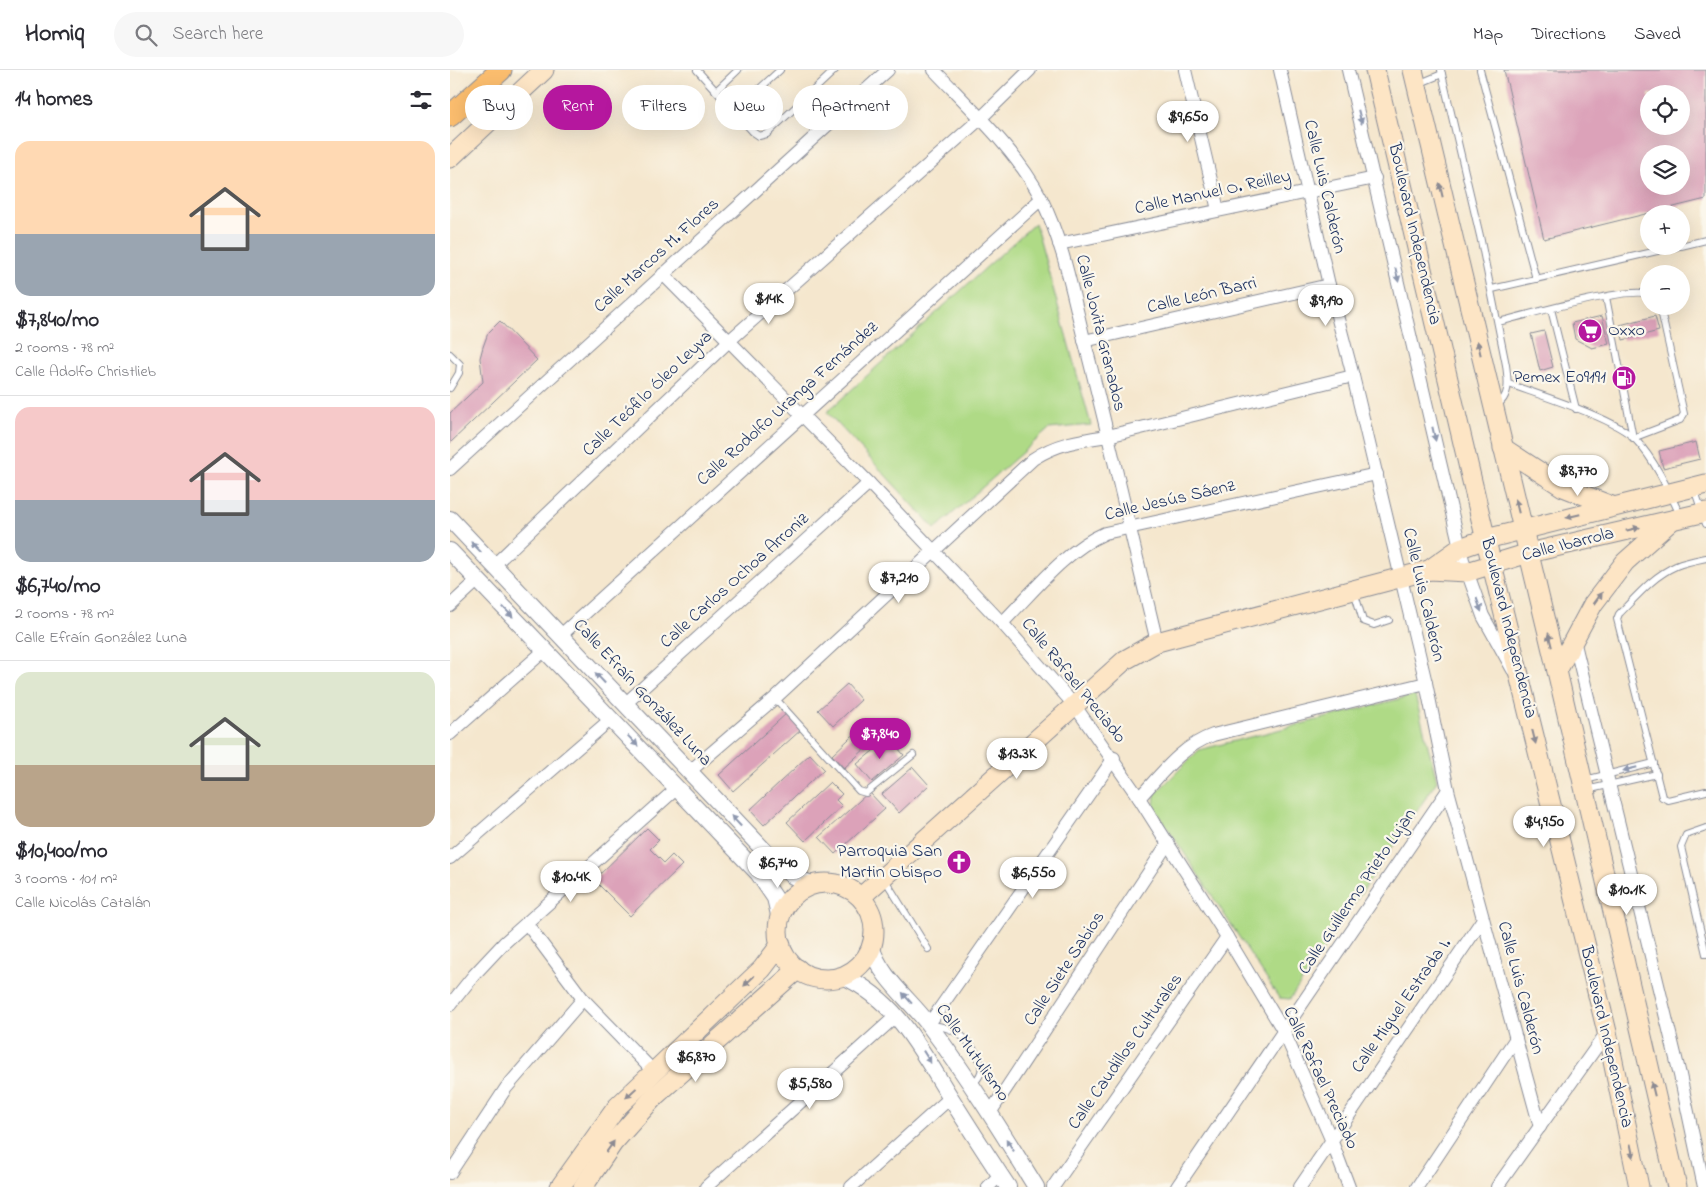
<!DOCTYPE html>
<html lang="en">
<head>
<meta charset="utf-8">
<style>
	:root { --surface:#fff; --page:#f7f7f7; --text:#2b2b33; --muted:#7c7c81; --line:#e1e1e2; --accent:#b5179e }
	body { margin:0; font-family:"Indie Flower",sans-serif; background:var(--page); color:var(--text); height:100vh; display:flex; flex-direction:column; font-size:19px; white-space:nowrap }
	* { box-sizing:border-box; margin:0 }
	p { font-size:16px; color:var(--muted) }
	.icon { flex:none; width:28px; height:28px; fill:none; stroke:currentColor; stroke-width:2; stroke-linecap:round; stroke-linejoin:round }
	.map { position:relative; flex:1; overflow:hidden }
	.sheet { display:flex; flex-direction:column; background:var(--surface); width:450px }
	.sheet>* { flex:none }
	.banner { position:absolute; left:15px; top:15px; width:475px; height:45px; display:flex; gap:10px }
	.buttons { position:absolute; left:1190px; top:15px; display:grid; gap:10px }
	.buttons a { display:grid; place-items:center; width:50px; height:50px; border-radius:50%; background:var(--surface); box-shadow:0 5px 20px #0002; font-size:25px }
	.price { position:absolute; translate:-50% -42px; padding:0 11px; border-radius:18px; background:#fff; color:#222; font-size:16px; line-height:32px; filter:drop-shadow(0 1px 2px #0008) }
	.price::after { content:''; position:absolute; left:50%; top:30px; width:15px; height:11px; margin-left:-8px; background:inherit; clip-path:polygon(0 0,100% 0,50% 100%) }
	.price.current { background:var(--accent); color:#fff }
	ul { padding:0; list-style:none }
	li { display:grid; align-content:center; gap:10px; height:265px; padding:0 15px }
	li+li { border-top:1px solid var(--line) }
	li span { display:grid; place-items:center; height:155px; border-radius:15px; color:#555 }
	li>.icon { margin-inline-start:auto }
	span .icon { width:90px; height:90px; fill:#fffc; stroke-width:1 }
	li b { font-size:21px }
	h2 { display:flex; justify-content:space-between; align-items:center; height:60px; padding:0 15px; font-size:21px }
	.tag { padding:0 18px; border-radius:22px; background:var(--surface); box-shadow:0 5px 20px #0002; font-size:18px; line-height:45px }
	.tag.current { background:var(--accent); color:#fff }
	header { display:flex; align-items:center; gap:30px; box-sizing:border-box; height:70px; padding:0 25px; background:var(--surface); border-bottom:1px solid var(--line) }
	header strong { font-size:24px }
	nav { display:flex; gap:28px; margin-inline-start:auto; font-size:18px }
	.search { width:350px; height:45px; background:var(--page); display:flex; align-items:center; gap:12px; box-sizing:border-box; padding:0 18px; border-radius:28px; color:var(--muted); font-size:19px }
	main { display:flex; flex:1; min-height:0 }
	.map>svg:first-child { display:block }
	.green { fill:#afda86; stroke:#658472 }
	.building { fill:#dca2b9; fill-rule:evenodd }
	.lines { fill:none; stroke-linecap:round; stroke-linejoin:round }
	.service-casing { stroke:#888b96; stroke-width:8 }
	.minor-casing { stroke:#888b96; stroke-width:14 }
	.tertiary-casing { stroke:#888b96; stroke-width:18 }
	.secondary-casing { stroke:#888b96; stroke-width:21 }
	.trunk-casing { stroke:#888b96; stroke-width:23 }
	.service { stroke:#fff; stroke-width:6 }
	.minor { stroke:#fff; stroke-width:12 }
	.tertiary { stroke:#fff; stroke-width:16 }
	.secondary { stroke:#fde5c5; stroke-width:19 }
	.trunk { stroke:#fbbd6e; stroke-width:21 }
	.oneway { fill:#8d97ae }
	.oneway2 { fill:#8c8a92 }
	.labels { text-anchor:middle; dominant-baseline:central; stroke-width:4.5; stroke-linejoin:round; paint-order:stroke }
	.street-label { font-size:18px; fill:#1b2f5e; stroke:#fbf7ec }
	.poi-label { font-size:18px; fill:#1b2f5e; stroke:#fbf7ec; text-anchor:end }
</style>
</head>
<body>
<header>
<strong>Homiq</strong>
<div class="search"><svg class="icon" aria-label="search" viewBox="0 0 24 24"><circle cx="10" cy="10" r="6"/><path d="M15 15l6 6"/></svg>Search here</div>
<nav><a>Map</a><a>Directions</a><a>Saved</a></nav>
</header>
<main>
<section class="sheet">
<h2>14 homes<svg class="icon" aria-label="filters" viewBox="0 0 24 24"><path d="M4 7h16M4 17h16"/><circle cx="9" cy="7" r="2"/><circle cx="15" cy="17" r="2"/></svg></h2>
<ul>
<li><span style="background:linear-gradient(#ffd9b3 60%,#9aa5b1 0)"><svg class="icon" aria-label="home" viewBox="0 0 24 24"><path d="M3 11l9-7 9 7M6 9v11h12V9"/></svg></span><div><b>$7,840/mo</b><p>2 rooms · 78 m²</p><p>Calle Adolfo Christlieb</p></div></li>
<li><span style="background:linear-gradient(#f6c9c9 60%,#9aa5b1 0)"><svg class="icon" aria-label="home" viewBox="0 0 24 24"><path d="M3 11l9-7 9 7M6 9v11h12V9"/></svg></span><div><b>$6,740/mo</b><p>2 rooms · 78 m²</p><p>Calle Efraín González Luna</p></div></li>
<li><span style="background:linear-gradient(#dfe7d0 60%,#b9a48a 0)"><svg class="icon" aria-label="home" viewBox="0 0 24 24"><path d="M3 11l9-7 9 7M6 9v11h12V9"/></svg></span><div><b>$10,400/mo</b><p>3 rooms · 101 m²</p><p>Calle Nicolás Catalán</p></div></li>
</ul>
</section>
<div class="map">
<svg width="1256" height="1117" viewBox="0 0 1256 1117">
	<rect width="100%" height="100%" fill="#fbf7ec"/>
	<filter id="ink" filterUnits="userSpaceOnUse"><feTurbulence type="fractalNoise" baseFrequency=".02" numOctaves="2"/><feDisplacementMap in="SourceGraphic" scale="10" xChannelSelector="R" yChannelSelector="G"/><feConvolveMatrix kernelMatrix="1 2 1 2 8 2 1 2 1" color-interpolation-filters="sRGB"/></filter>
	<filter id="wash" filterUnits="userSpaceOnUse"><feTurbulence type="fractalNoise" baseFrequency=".0096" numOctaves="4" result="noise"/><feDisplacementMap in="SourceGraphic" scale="20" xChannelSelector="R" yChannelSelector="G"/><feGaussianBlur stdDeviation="1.12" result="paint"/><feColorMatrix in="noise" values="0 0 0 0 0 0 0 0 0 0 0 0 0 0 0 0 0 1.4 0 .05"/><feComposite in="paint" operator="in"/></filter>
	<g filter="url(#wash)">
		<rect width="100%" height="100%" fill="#f5e7ce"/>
		<g class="green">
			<path d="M585 153 641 355 599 359 485 459 377 342Z"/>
			<path d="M965 625 987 711 840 929 829 928 704 737 705 724 749 680Z"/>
		</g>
		<g id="blocks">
			<g class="building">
				<path d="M1054 0H1256V129L1094 169ZM1199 24H1231V56H1199ZM1199 84H1231V116H1199Z"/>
				<path d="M1152 246 1159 274 1142 278 1125 269 1122 253Z"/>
				<path d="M1205 246 1209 261 1173 270 1170 255Z"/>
				<path d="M50 251 87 290 0 373V343L33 312 30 288 33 277 38 263Z"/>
				<path d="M1094 261 1103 297 1090 301 1081 264Z"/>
				<path d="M1246 372 1250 389 1213 398 1209 381Z"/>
				<path d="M397 614 411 630 383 656 368 640Z"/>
				<path d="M337 643 352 659 283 721 269 705Z"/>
				<path d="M415 654 428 667 394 698 382 685Z"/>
				<path d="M439 668 454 685 422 712 407 694Z"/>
				<path d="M360 684 374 699 314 755 300 740Z"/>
				<path d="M463 697 479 715 449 743 432 724Z"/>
				<path d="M380 712 392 724 386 730 392 736 355 771 337 752Z"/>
				<path d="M419 722 435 739 385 784 369 767Z"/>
				<path d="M197 758 209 770 200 779 214 793 222 785 232 795 180 846 144 810Z"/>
			</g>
		</g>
	</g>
	<g filter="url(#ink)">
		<use href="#blocks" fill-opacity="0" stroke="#888b96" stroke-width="1"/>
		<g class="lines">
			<defs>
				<g id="service">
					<path d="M247 0 303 62 309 66 317 64 385 0"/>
					<path d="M991 0 1030 166 1056 295C1058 311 1061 326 1046 336"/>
					<path d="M1030 0 1086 209"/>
					<path d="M968 14 992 4"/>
					<path d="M266 21 288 0"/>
					<path d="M284 42 330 0"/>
					<path d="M1231 176 1256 170"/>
					<path d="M1042 219 1229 176"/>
					<path d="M1156 227 1183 368 1230 350 1234 344 1210 236"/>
					<path d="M1101 239 1126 339"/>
					<path d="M1049 252C1076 245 1177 216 1199 224"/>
					<path d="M0 284 10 294 9 303 0 318"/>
					<path d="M1059 314C1089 325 1165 348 1185 369 1205 390 1218 419 1230 445"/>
					<path d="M1244 418 1256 454"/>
					<path d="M1256 488C1246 490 1235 492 1226 496 1203 506 1186 527 1169 544L1167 549 1212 727 1218 730 1256 721"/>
					<path d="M904 521 913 551 924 555 939 550"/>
					<path d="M325 628 409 721 416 723 463 685"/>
					<path d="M1135 710 1204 693"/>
					<path d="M1136 720 1207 704"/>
					<path d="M1256 758 1236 765 1231 777 1256 884"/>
					<path d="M434 808 478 879"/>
					<path d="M481 955C504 957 518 967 528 987 530 991 533 997 531 1002 530 1006 525 1012 522 1015"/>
				</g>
				<g id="minor">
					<path d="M484 0C520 38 567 81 591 128 614 174 623 227 636 277 661 375 683 473 707 572"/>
					<path d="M735 0 768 140"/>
					<path d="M830 0 879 215 903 306 976 613 998 720 1090 1057"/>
					<path d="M898 0 1013 490 1033 546 1063 600"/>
					<path d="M609 174 925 108"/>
					<path d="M213 204 419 413 552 553 625 636 689 728 777 867 834 962 881 1069 899 1117"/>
					<path d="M634 271 879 215"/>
					<path d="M0 399 438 0"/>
					<path d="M44 495 279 271 530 49 580 0"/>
					<path d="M0 536 28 510"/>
					<path d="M552 553C583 522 614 481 655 463L927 404"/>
					<path d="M110 566 591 129"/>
					<path d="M1124 570 1230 1005 1254 1117"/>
					<path d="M175 634 419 413"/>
					<path d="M0 664 95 580"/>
					<path d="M239 702 325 628 583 389C607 373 631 370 658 366L903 306"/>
					<path d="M689 728C712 703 732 676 763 665L976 613"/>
					<path d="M0 788 161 649"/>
					<path d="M77 854 133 929 204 1002"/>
					<path d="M0 935 24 905 54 873 227 718"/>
					<path d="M479 954 664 688"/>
					<path d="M540 1043 718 773"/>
					<path d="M0 1103 56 1018 133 929"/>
					<path d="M256 1117 446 946"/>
					<path d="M401 1117 500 1028"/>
					<path d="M538 1117 550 1105"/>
					<path d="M603 1117 777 867"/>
					<path d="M727 1117 998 720"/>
					<path d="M850 1117 1033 849"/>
					<path d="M967 1117 1066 968"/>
					<path d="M1047 1117 1157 962"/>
				</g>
				<g id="tertiary">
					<path d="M0 449 326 793 343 806 363 815"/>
					<path d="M0 481 308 803 325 828 330 849"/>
					<path d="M421 876C430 908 460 929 479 955 518 1007 552 1062 586 1117"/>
					<path d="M393 906C449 932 471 981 502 1030 520 1059 539 1088 558 1117"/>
				</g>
				<g id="secondary">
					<path d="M925 0 1039 483 1157 962 1189 1117"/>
					<path d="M963 0 1107 601 1227 1117"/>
					<path d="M0 88 94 0"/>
					<path d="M1053 378 1113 417 1162 436"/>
					<path d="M979 500 1010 478 1036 469 1256 414"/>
					<path d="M1107 601 1143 534 1175 492 1220 452"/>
					<circle cx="376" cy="861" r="48"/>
					<path d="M411 827 675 590 707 572 979 500 1017 502 1079 483 1256 442"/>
					<path d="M110 1117 167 1037 312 899 331 874"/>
					<path d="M133 1117 163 1073 204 1027 348 899"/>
				</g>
				<path id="trunk" d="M0 46 51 0"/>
			</defs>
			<use href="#service" class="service-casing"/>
			<use href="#minor" class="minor-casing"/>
			<use href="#tertiary" class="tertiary-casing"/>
			<use href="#secondary" class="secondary-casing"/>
			<use href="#trunk" class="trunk-casing"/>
			<use href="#service" class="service"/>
			<use href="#minor" class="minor"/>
			<use href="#tertiary" class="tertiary"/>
			<use href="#secondary" class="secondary"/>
			<use href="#trunk" class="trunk"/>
		</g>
		<defs><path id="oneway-solid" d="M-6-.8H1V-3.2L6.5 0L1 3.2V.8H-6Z" transform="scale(1.25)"/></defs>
		<g class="oneway">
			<use href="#oneway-solid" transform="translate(910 47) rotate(76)"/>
			<use href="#oneway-solid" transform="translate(947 205) rotate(77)"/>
			<use href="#oneway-solid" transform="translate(984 364) rotate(77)"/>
			<use href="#oneway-solid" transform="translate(26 477) rotate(-134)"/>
			<use href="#oneway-solid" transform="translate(1029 535) rotate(70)"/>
			<use href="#oneway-solid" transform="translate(58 542) rotate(46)"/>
			<use href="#oneway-solid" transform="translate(150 608) rotate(-133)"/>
			<use href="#oneway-solid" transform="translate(183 671) rotate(46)"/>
			<use href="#oneway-solid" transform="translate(1180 699) rotate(166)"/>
			<use href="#oneway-solid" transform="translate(286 751) rotate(-133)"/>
			<use href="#oneway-solid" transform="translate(457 928) rotate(-131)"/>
			<use href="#oneway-solid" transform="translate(477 987) rotate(58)"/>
			<use href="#oneway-solid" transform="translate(560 1075) rotate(-122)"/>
		</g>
		<g class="oneway2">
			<use href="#oneway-solid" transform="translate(991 120) rotate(-103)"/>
			<use href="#oneway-solid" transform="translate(1029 278) rotate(-103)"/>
			<use href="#oneway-solid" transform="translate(1067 436) rotate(-104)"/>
			<use href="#oneway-solid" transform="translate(1123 446) rotate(166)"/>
			<use href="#oneway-solid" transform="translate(1183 459) rotate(-13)"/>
			<use href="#oneway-solid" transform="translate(1148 528) rotate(-54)"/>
			<use href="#oneway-solid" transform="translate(1100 570) rotate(-104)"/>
			<use href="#oneway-solid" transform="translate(1084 667) rotate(76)"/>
			<use href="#oneway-solid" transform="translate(299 911) rotate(136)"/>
			<use href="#oneway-solid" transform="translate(1203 1019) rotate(-104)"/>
			<use href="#oneway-solid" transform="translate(181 1023) rotate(137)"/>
			<use href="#oneway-solid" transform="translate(160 1077) rotate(-55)"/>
			<use href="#oneway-solid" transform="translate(1182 1081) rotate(78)"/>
		</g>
	</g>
	<defs>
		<symbol id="supermarket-disc" viewBox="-11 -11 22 22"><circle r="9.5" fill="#b5179e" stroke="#fbf7ec"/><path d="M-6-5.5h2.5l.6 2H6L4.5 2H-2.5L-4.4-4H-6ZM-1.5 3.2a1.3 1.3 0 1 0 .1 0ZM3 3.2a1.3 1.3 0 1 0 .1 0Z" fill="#fff"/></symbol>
		<symbol id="fuel-disc" viewBox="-11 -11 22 22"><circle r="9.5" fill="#b5179e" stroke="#fbf7ec"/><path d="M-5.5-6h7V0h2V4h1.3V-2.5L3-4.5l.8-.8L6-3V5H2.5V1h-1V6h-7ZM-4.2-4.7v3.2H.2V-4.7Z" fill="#fff"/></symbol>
		<symbol id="church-disc" viewBox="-11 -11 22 22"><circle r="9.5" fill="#b5179e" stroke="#fbf7ec"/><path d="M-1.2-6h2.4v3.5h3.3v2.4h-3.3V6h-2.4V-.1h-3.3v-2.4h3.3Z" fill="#fff"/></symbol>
	</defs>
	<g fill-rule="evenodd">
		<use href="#supermarket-disc" x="1126" y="247" width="28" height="28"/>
		<use href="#fuel-disc" x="1160" y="294" width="28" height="28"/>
		<use href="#church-disc" x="495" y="778" width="28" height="28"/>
	</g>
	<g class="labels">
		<g class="street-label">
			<text transform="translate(874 117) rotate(77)">Calle Luis Calderón</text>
			<text transform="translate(763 123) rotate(-12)">Calle Manuel O. Reilley</text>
			<text transform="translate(964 164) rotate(77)">Boulevard Independencia</text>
			<text transform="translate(207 186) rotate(-42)">Calle Marcos M. Flores</text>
			<text transform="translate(752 226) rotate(-13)">Calle León Barri</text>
			<text transform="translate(650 263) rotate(76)">Calle Jovita Granados</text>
			<text transform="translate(198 324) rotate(-44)">Calle Teófilo Óleo Leyva</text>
			<text transform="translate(338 334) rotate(-42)">Calle Rodolfo Uranga Fernández</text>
			<text transform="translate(720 431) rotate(-13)">Calle Jesús Sáenz</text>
			<text transform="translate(1118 475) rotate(-14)">Calle Ibarrola</text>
			<text transform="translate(285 511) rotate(-42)">Calle Carlos Ochoa Arroniz</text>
			<text transform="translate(973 525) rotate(77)">Calle Luis Calderón</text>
			<text transform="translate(1058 558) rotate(76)">Boulevard Independencia</text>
			<text transform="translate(623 611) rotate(51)">Calle Rafael Preciado</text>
			<text transform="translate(192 623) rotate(47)">Calle Efraín González Luna</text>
			<text transform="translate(908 822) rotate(-56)">Calle Guillermo Prieto Lujan</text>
			<text transform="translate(615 899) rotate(-57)">Calle Siete Sabios</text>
			<text transform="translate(1070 918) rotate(75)">Calle Luis Calderón</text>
			<text transform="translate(952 936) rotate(-55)">Calle Miguel Estrada I.</text>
			<text transform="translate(1156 967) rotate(77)">Boulevard Independencia</text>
			<text transform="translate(676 982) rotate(-55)">Calle Caudillos Culturales</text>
			<text transform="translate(522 983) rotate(55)">Calle Mutulismo</text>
			<text transform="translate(870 1008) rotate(65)">Calle Rafael Preciado</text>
		</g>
		<g class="poi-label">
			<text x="1158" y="261" text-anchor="start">Oxxo</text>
			<text x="1156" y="308">Pemex E09191</text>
			<text x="492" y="782">Parroquia San<tspan x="492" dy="21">Martin Obispo</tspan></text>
		</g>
	</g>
</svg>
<div class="buttons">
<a><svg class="icon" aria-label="locate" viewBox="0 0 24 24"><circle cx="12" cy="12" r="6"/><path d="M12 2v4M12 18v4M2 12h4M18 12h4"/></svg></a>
<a><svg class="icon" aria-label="layers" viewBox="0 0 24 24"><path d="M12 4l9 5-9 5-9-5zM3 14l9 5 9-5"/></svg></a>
<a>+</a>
<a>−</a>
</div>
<b class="price" style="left:738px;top:73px">$9,650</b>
<b class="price" style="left:319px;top:255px">$14K</b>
<b class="price" style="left:876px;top:257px">$9,190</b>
<b class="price" style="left:1128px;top:427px">$8,770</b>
<b class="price" style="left:449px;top:534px">$7,210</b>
<b class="price current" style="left:430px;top:690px">$7,840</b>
<b class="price" style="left:567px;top:710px">$13.3K</b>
<b class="price" style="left:1094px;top:778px">$4,950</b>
<b class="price" style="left:328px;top:819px">$6,740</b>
<b class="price" style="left:583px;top:829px">$6,550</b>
<b class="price" style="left:121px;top:833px">$10.4K</b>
<b class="price" style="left:1177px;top:846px">$10.1K</b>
<b class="price" style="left:246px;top:1013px">$6,870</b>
<b class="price" style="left:360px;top:1040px">$5,580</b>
<div class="banner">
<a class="tag">Buy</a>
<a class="tag current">Rent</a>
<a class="tag">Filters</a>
<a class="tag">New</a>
<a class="tag">Apartment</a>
</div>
</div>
</main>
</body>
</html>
